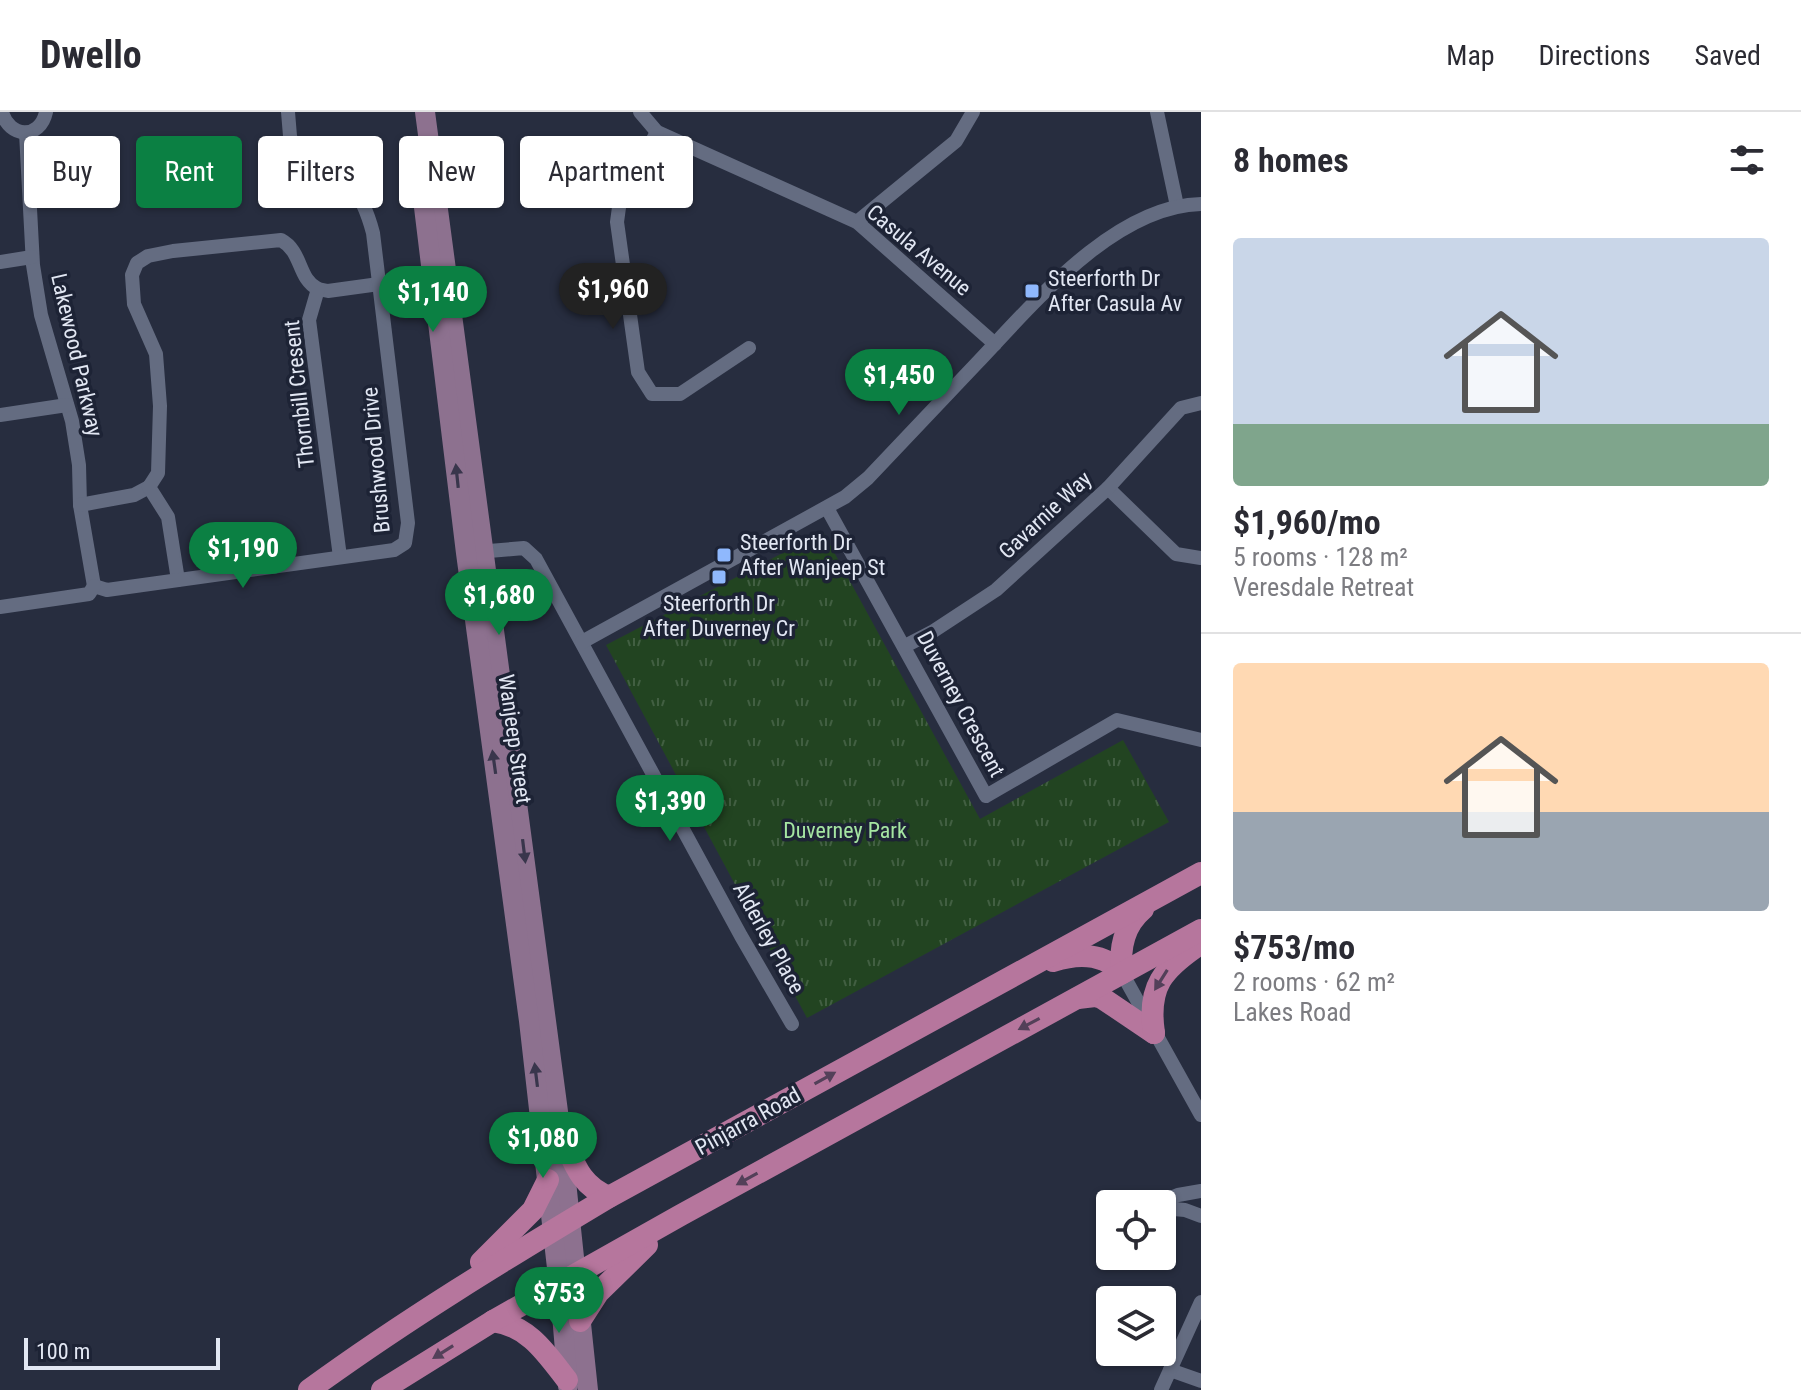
<!DOCTYPE html>
<html lang="en">
<head>
<meta charset="utf-8">
<style>
	:root { --surface:#fff; --page:#f7f7f7; --text:#2b2b33; --muted:#7c7c81; --line:#e1e1e2; --accent:#0b8043 }
	body { margin:0; font-family:"Roboto Condensed",sans-serif; background:var(--page); color:var(--text); height:100vh; display:flex; flex-direction:column; font-size:30px; white-space:nowrap }
	* { box-sizing:border-box; margin:0 }
	p { font-size:26px; color:var(--muted) }
	.icon { flex:none; width:44px; height:44px; fill:none; stroke:currentColor; stroke-width:2; stroke-linecap:round; stroke-linejoin:round }
	.map { position:relative; flex:1; overflow:hidden }
	.panel { display:flex; flex-direction:column; background:var(--surface); width:600px }
	.panel>* { flex:none }
	.hud { position:absolute; left:24px; top:24px; width:760px; height:72px; display:flex; gap:16px }
	.controls { position:absolute; left:1096px; top:1078px; display:grid; gap:16px }
	.controls a { display:grid; place-items:center; width:80px; height:80px; border-radius:8px; background:var(--surface); box-shadow:0 2px 6px #0004; font-size:40px }
	.scale { position:absolute; left:24px; bottom:20px; width:196px; box-sizing:border-box; padding-left:8px; border:4px solid #e2e7f3; border-top:0; font-size:22px; line-height:28px; white-space:nowrap; color:#e2e7f3; -webkit-text-stroke:6px #1d2335; paint-order:stroke }
	.price { position:absolute; translate:-50% -68px; padding:0 18px; border-radius:28px; background:var(--accent); color:#fff; font-size:26px; line-height:52px; filter:drop-shadow(0 2px 4px #0008) }
	.price::after { content:''; position:absolute; left:50%; top:48px; width:24px; height:18px; margin-left:-12px; background:inherit; clip-path:polygon(0 0,100% 0,50% 100%) }
	.price.active { background:#222; color:#fff }
	ul { padding:0; list-style:none }
	li { display:grid; align-content:center; gap:16px; height:424px; padding:0 32px }
	li+li { border-top:2px solid var(--line) }
	li span { display:grid; place-items:center; height:248px; border-radius:8px; color:#555 }
	li>.icon { margin-inline-start:auto }
	span .icon { width:144px; height:144px; fill:#fffc; stroke-width:1 }
	li b { font-size:34px }
	h2 { display:flex; justify-content:space-between; align-items:center; height:96px; padding:0 32px; font-size:34px }
	.tag { padding:0 28px; border-radius:8px; background:var(--surface); box-shadow:0 2px 6px #0004; font-size:28px; line-height:72px }
	.tag.active { background:var(--accent); color:#fff }
	header { display:flex; align-items:center; gap:48px; box-sizing:border-box; height:112px; padding:0 40px; background:var(--surface); border-bottom:2px solid var(--line) }
	header strong { font-size:38px }
	nav { display:flex; gap:44px; margin-inline-start:auto; font-size:28px }
	main { display:flex; flex:1; min-height:0 }
	.map>svg:first-child { display:block }
	.grass { fill:url(#grass-tufts) }
	.lines { fill:none; stroke-linecap:round; stroke-linejoin:round }
	.minor { stroke:#646c81; stroke-width:14 }
	.secondary { stroke:#8d718f; stroke-width:20 }
	.primary { stroke:#b6769d; stroke-width:22 }
	.oneway { fill:#39364c }
	.oneway2 { fill:#534059 }
	.poi-dot { fill:#8fb8fd; stroke:#1d2335; stroke-width:3 }
	.labels { text-anchor:middle; dominant-baseline:central; stroke-width:7; stroke-linejoin:round; paint-order:stroke }
	.street-label { font-size:22px; fill:#e2e7f3; stroke:#1d2335 }
	.poi-label { font-size:22px; fill:#e2e7f3; stroke:#1d2335; text-anchor:start }
	.park-label { font-size:22px; fill:#a5e5a2; stroke:#1d2335 }
</style>
</head>
<body>
<header>
<strong>Dwello</strong>
<nav><a>Map</a><a>Directions</a><a>Saved</a></nav>
</header>
<main>
<div class="map">
<svg width="1201" height="1278" viewBox="0 0 1201 1278">
	<defs>
		<pattern id="grass-tufts" width="24" height="20" patternUnits="userSpaceOnUse" patternTransform="scale(2)"><rect width="24" height="20" fill="#224421"/><path d="M3 7l-1-3M5 7V3M7 7l1-3M15 17l-1-3M17 17v-4M19 17l1-3" fill="none" stroke="#425f42"/></pattern>
	</defs>
	<rect width="100%" height="100%" fill="#272d3f"/>
	<path class="grass" d="M823 420 980 707 1123 628 1169 710 807 906 606 533Z"/>
	<g class="lines">
		<g class="minor">
			<path d="M2 0C9 26 40 28 46 0"/>
			<path d="M640 0 657 20 857 110 995 232"/>
			<path d="M1157 0 1177 94"/>
			<path d="M657 20 620 88 617 110 638 260 652 282H680L749 236"/>
			<path d="M26 21 33 153 41 203 72 309 79 353 80 393 94 474"/>
			<path d="M857 110 956 29 973 0"/>
			<path d="M0 150 32 145"/>
			<path d="M318 177 328 179 379 172"/>
			<path d="M0 303 67 293"/>
			<path d="M1108 376 1176 442 1201 446"/>
			<path d="M80 393 134 383 149 375"/>
			<path d="M827 396 986 684 1117 608 1201 628"/>
			<path d="M477 440 524 436 536 447 741 824 792 912"/>
			<path d="M178 468 168 405 149 375 158 361 160 294 156 242 134 192 132 163 137 151 148 144 173 139 281 128C303 140 297 166 318 177L309 208 340 445"/>
			<path d="M94 474 107 478 394 438 405 431 408 411 373 121C358 65 341 63 294 37L290 24 288 0"/>
			<path d="M0 495 89 482 94 474"/>
			<path d="M582 530 845 385 868 366C904 328 941 289 977 251 1033 192 1114 94 1201 92"/>
			<path d="M905 534 932 520 996 478 1108 376 1181 296 1201 291"/>
			<path d="M1122 861 1201 1003"/>
			<path d="M1157 1092 1178 1083 1201 1079"/>
			<path d="M1162 1096 1185 1098 1201 1104"/>
			<path d="M1170 1258 1201 1269"/>
			<path d="M1161 1278 1201 1190"/>
		</g>
		<g class="secondary">
			<path d="M425 0 561 1022 588 1278"/>
			<path d="M423 87 466 441 529 909 561 1191 568 1274"/>
		</g>
		<g class="primary">
			<path d="M1053 849C1078 841 1104 841 1122 861"/>
			<path d="M1122 861C1119 837 1124 813 1143 797"/>
			<path d="M1078 886 1095 884 1102 886 1154 921"/>
			<path d="M1154 921C1147 874 1163 857 1200 832"/>
			<path d="M561 1022C574 1050 579 1073 609 1085"/>
			<path d="M481 1150 533 1098 548 1068"/>
			<path d="M493 1209C529 1214 546 1241 567 1268"/>
			<path d="M580 1209 598 1181 647 1133"/>
			<path d="M309 1278C405 1208 507 1146 609 1085L1201 761"/>
			<path d="M382 1278 493 1209 681 1103 1201 818"/>
		</g>
	</g>
	<defs><path id="oneway-solid" d="M-6-.8H1V-3.2L6.5 0L1 3.2V.8H-6Z" transform="scale(2)"/></defs>
	<g class="oneway">
		<use href="#oneway-solid" transform="translate(457 364) rotate(-96)"/>
		<use href="#oneway-solid" transform="translate(494 650) rotate(-98)"/>
		<use href="#oneway-solid" transform="translate(524 739) rotate(83)"/>
		<use href="#oneway-solid" transform="translate(536 963) rotate(-97)"/>
	</g>
	<g class="oneway2">
		<use href="#oneway-solid" transform="translate(1161 868) rotate(122)"/>
		<use href="#oneway-solid" transform="translate(1029 912) rotate(152)"/>
		<use href="#oneway-solid" transform="translate(825 966) rotate(-29)"/>
		<use href="#oneway-solid" transform="translate(747 1067) rotate(151)"/>
		<use href="#oneway-solid" transform="translate(443 1240) rotate(148)"/>
	</g>
	<g class="poi-dot">
		<rect x="1024" y="171" width="16" height="16" rx="4"/>
		<rect x="716" y="435" width="16" height="16" rx="4"/>
		<rect x="711" y="457" width="16" height="16" rx="4"/>
	</g>
	<g class="labels">
		<g class="street-label">
			<text transform="translate(919 138) rotate(40)">Casula Avenue</text>
			<text transform="translate(77 243) rotate(77)">Lakewood Parkway</text>
			<text transform="translate(299 282) rotate(-96)">Thornbill Cresent</text>
			<text transform="translate(376 348) rotate(-95)">Brushwood Drive</text>
			<text transform="translate(1045 403) rotate(-43)">Gavarnie Way</text>
			<text transform="translate(961 592) rotate(62)">Duverney Crescent</text>
			<text transform="translate(515 627) rotate(82)">Wanjeep Street</text>
			<text transform="translate(769 826) rotate(61)">Alderley Place</text>
			<text transform="translate(748 1009) rotate(-29)">Pinjarra Road</text>
		</g>
		<g class="poi-label">
			<text x="1048" y="166">Steerforth Dr<tspan x="1048" dy="25">After Casula Av</tspan></text>
			<text x="740" y="430">Steerforth Dr<tspan x="740" dy="25">After Wanjeep St</tspan></text>
			<text x="719" y="491" text-anchor="middle">Steerforth Dr<tspan x="719" dy="25">After Duverney Cr</tspan></text>
		</g>
		<g class="park-label">
			<text x="845" y="718">Duverney Park</text>
		</g>
	</g>
</svg>
<div class="controls">
<a><svg class="icon" aria-label="locate" viewBox="0 0 24 24"><circle cx="12" cy="12" r="6"/><path d="M12 2v4M12 18v4M2 12h4M18 12h4"/></svg></a>
<a><svg class="icon" aria-label="layers" viewBox="0 0 24 24"><path d="M12 4l9 5-9 5-9-5zM3 14l9 5 9-5"/></svg></a>
</div>
<div class="scale">100 m</div>
<b class="price active" style="left:613px;top:219px">$1,960</b>
<b class="price" style="left:433px;top:222px">$1,140</b>
<b class="price" style="left:899px;top:305px">$1,450</b>
<b class="price" style="left:243px;top:478px">$1,190</b>
<b class="price" style="left:499px;top:525px">$1,680</b>
<b class="price" style="left:670px;top:731px">$1,390</b>
<b class="price" style="left:543px;top:1068px">$1,080</b>
<b class="price" style="left:559px;top:1223px">$753</b>
<div class="hud">
<a class="tag">Buy</a>
<a class="tag active">Rent</a>
<a class="tag">Filters</a>
<a class="tag">New</a>
<a class="tag">Apartment</a>
</div>
</div>
<section class="panel">
<h2>8 homes<svg class="icon" aria-label="filters" viewBox="0 0 24 24"><path d="M4 7h16M4 17h16"/><circle cx="9" cy="7" r="2"/><circle cx="15" cy="17" r="2"/></svg></h2>
<ul>
<li><span style="background:linear-gradient(#c9d6e8 75%,#7fa58c 0)"><svg class="icon" aria-label="home" viewBox="0 0 24 24"><path d="M3 11l9-7 9 7M6 9v11h12V9"/></svg></span><div><b>$1,960/mo</b><p>5 rooms · 128 m²</p><p>Veresdale Retreat</p></div></li>
<li><span style="background:linear-gradient(#ffd9b3 60%,#9aa5b1 0)"><svg class="icon" aria-label="home" viewBox="0 0 24 24"><path d="M3 11l9-7 9 7M6 9v11h12V9"/></svg></span><div><b>$753/mo</b><p>2 rooms · 62 m²</p><p>Lakes Road</p></div></li>
</ul>
</section>
</main>
</body>
</html>
